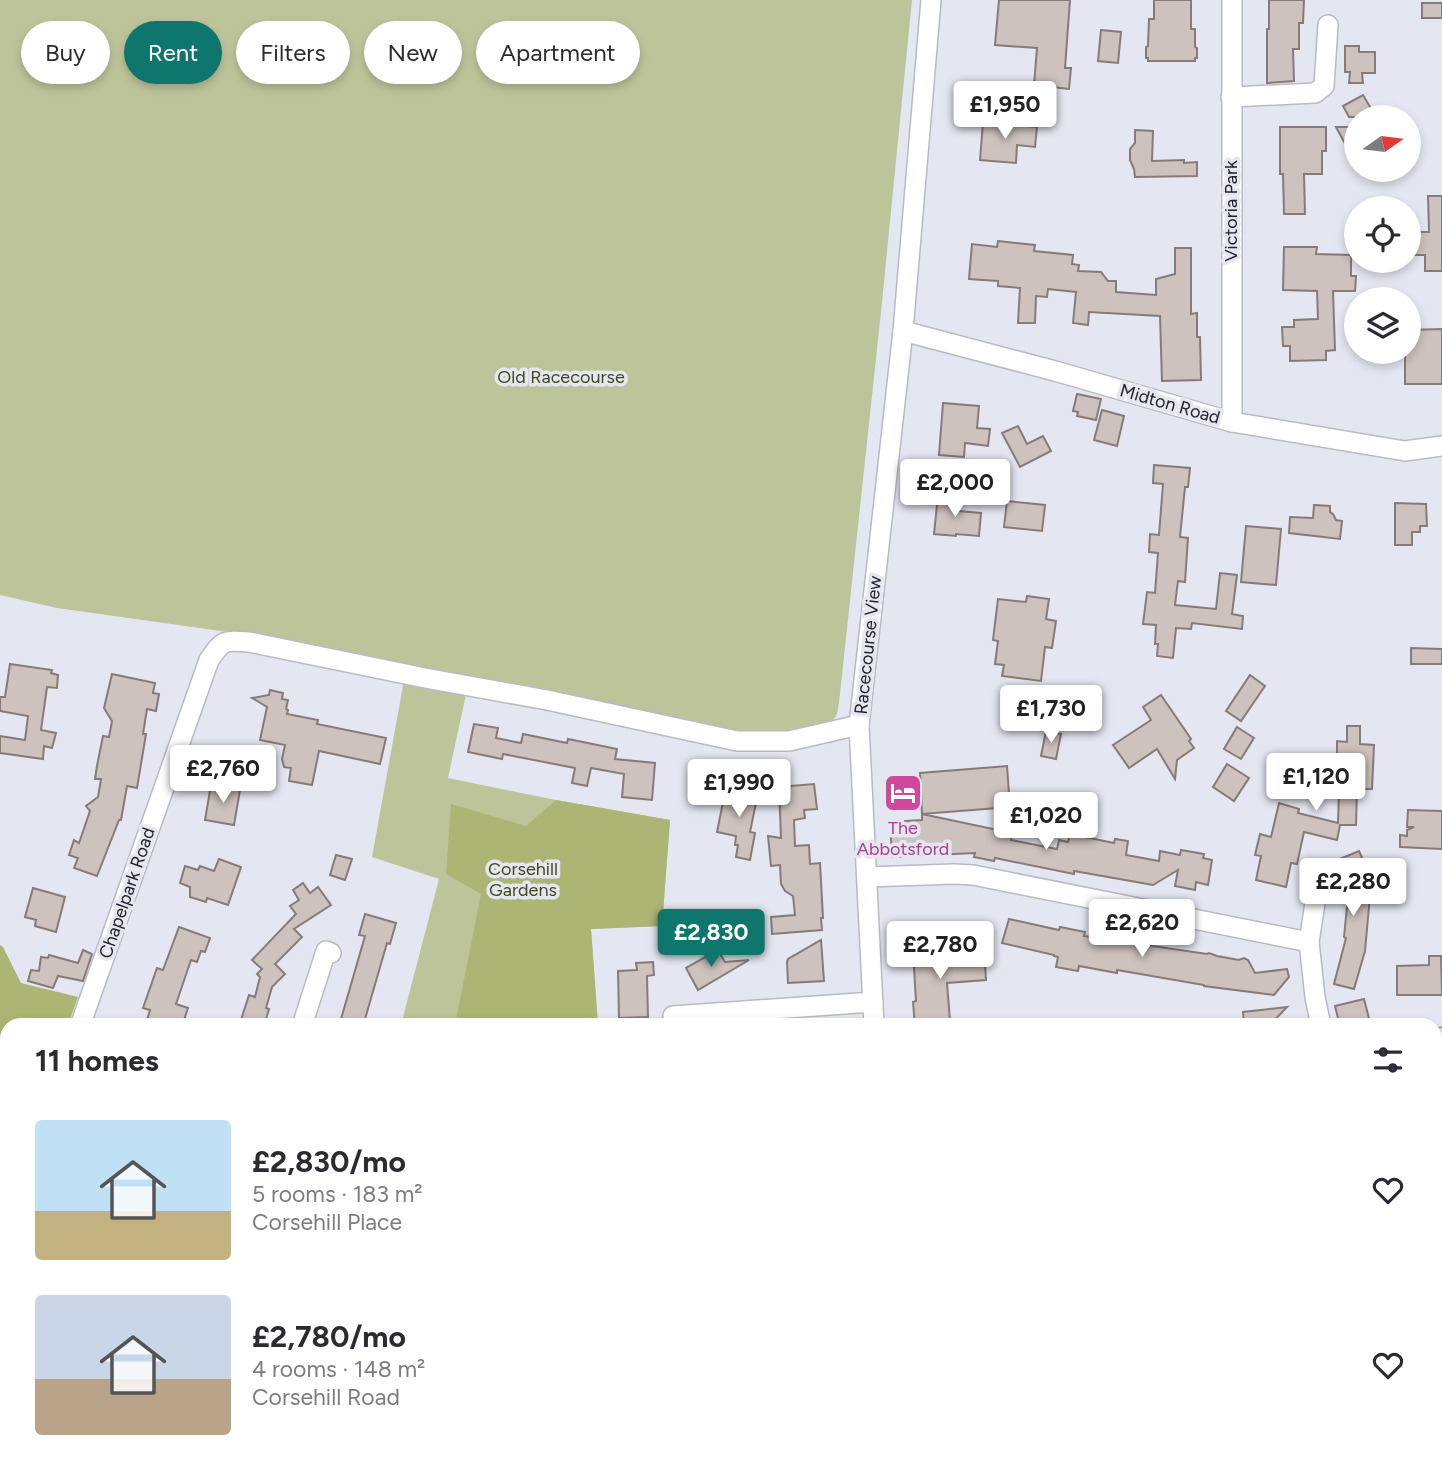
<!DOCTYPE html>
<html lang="en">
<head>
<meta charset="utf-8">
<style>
	:root { --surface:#fff; --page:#f2f2f3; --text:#2b2b33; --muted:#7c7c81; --accent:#0f766e }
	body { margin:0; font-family:Figtree,sans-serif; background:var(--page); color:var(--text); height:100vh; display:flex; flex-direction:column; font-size:26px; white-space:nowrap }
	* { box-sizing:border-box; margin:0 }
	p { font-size:23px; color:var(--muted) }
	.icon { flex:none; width:38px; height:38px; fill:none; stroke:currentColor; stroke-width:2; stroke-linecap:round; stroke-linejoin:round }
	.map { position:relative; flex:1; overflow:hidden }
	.drawer { position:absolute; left:0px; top:1018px; width:1442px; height:450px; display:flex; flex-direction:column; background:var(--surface); border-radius:21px 21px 0 0; box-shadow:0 4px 10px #0003 }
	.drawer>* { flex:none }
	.hud { position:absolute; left:21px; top:21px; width:700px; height:63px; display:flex; gap:14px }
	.needle { width:46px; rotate:76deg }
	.fabs { position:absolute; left:1344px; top:105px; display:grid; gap:14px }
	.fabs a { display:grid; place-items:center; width:77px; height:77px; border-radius:50%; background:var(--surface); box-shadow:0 4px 10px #0003; font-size:35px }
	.price { position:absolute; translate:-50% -60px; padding:0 16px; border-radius:7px; background:#fff; color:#222; font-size:23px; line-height:46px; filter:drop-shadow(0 2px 4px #0008) }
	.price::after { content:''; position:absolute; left:50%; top:42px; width:21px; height:16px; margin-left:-10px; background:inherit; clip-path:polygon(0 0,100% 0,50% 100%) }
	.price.active { background:var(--accent); color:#fff }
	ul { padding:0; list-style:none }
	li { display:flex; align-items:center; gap:21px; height:175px; padding:0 35px }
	li span { display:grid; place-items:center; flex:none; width:196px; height:140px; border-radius:7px; color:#555 }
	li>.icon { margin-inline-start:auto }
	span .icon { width:84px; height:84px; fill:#fffc; stroke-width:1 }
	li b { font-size:30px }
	h2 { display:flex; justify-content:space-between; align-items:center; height:84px; padding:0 35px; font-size:30px }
	.pill { padding:0 24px; border-radius:32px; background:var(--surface); box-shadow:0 4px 10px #0003; font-size:24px; line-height:63px }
	.pill.active { background:var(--accent); color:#fff }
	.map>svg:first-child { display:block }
	.green { fill:#bec49a }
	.forest { fill:#acb573 }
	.building { fill:#cec2be; stroke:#867b77; stroke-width:2 }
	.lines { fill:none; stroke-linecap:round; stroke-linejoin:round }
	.minor-casing { stroke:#b8bac4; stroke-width:22 }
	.major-casing { stroke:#aa8891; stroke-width:27 }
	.minor { stroke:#fff; stroke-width:19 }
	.major { stroke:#f8d9df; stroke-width:24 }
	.labels { text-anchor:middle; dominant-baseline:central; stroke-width:7; stroke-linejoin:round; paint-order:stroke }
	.street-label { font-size:18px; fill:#222327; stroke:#e4e6f1 }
	.park-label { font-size:18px; fill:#444918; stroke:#e4e6f1 }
	.hotel-label { font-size:18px; fill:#b23c85; stroke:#e4e6f1 }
</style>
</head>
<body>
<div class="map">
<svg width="1442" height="1467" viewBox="0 0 1442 1467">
	<rect width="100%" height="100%" fill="#e4e6f1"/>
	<g class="green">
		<path d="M0 0H912L881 312 839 703C838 707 838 711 837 714 825 739 763 733 739 733L251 634 221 631 57 608 0 595Z"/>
		<path d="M404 680 466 694 448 778 556 800 670 820 662 926 591 929 598 1025H401L439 879 372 857Z"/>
	</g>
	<g class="forest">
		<path d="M556 800 670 820 662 926 591 929 598 1025H455L481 894 446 874 451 804 526 826Z"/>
		<path d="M0 945 3 947 21 983 78 997 68 1025 7 1026V1202L0 1223Z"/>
	</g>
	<g class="building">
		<path d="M999 0H1070L1065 68H1071L1069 89 1034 85 1037 48 995 45Z"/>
		<path d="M1154 0H1191V29H1195V47L1197 48V58H1195V61H1148V58H1146V47L1148 46 1149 19H1154Z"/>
		<path d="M1269 0H1304L1303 23H1299V49H1293L1294 81 1267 83V29H1269Z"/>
		<rect x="1422" y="3" width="20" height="15"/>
		<path d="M1101 30 1121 32 1118 63 1098 61Z"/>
		<path d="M1345 46H1359V52H1375V73H1362L1363 83H1349L1350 72H1345Z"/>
		<path d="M1363 95 1376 117H1349L1343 106Z"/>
		<path d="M983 122 1037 127 1035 147 1017 145 1016 163 980 160Z"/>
		<path d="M1280 127H1326V151H1322V174H1304L1305 214H1284L1283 174H1280Z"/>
		<path d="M1336 127H1356V164Z"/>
		<path d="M1135 130 1153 131 1152 161 1184 160V163L1197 162V176L1135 177 1134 169 1130 160V149L1135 143Z"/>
		<path d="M1428 196H1442V271H1425V255H1409V232H1429Z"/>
		<path d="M998 241 1035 245 1034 251 1073 255 1072 264 1079 265 1078 271 1101 272 1108 281H1116V292L1156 295V279L1175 274V248H1191V314L1197 313V337H1200L1201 380 1162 381 1160 316 1089 312 1088 325 1073 323 1076 292 1048 289 1047 297 1036 296 1035 323H1018L1020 288 998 286V281L969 279 972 244 997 247Z"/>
		<path d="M1284 247H1317L1316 254 1351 255V276H1356L1355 291H1333L1335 350 1326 351V360L1290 361V346H1283L1282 327H1294V320L1318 319 1317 291 1283 290Z"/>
		<path d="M1442 329V384H1405V352H1409V330Z"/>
		<path d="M1077 394 1101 399 1096 420 1077 416 1078 412 1073 411Z"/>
		<path d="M943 403 979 406 977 428 990 429 988 446 965 443 964 457 939 455Z"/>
		<path d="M1102 410 1124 416 1117 446 1094 440Z"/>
		<path d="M1018 426 1027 444 1043 436 1051 451 1020 467 1002 433Z"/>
		<path d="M1154 465 1190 468 1188 487H1185L1180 537 1188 538 1185 582 1178 581 1175 605 1216 609 1220 573 1237 575 1232 614 1243 616 1242 629 1192 623 1191 629 1176 628 1173 658 1157 656 1158 644H1155L1156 625 1143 624 1147 592 1155 593 1158 553 1149 552 1150 534 1159 535 1163 484 1153 483Z"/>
		<path d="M938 495 960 498 958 511 981 513 979 536 956 534V536L934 534Z"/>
		<path d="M1007 501 1045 505 1042 531 1004 527Z"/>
		<path d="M1395 503 1426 504 1427 526H1420V532H1412V545H1395Z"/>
		<path d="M1314 505 1330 506V512L1333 514 1336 520 1342 521 1340 539 1289 533 1290 517 1313 518Z"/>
		<path d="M1246 526 1281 529 1276 585 1241 582Z"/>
		<path d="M1027 596 1049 599 1046 619 1056 621 1052 648 1045 647 1041 681 1002 676 1004 665 995 664 998 641 993 640 998 599 1026 602Z"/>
		<path d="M1411 648 1442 649V664H1411Z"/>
		<path d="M10 664 52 670 51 673 58 675 57 688 47 687 41 730 56 733 52 748 44 746 43 759 0 753V736L25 740 28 716 0 711V697H5Z"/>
		<path d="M112 674 155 683 153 693 159 694 156 711 147 709 143 734H146L137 788 127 786 121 820H119L97 876 74 868 78 858 69 855 74 840 79 843 90 811 86 806 98 797 101 779H95L97 766 103 736 109 737 112 721 104 708Z"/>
		<path d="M1250 675 1265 686 1241 721 1226 711Z"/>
		<path d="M270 690 283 693 282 699 288 700 286 709 288 710 287 714 318 720 317 724 386 738 380 764 319 751 312 785 289 781 291 768 284 767 282 759 285 745 260 740 267 707 252 698 269 695Z"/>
		<path d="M1161 695 1191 739 1189 741 1194 748 1177 760 1175 779 1157 749 1129 768 1113 745 1151 720 1143 707Z"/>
		<path d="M474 724 498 728 496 738 521 743 523 734 567 743 568 739 617 749 615 759 655 763 652 800 622 797 624 774 591 768 587 786 572 783 575 768 503 754 502 759 468 752Z"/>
		<path d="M1347 726H1360V744L1374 745 1372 789H1357L1356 825H1340L1337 840 1304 832 1297 864 1291 863 1286 887 1256 880 1261 856 1255 855 1260 834 1271 837 1279 803 1299 809 1298 813 1338 823 1340 757H1337V741L1347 742Z"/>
		<path d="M1237 727 1254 738 1241 759 1224 749Z"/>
		<path d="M1046 731 1061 734 1056 759 1041 756Z"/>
		<path d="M1227 764 1249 778 1234 801 1213 787Z"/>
		<path d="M1007 766 1010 807 922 814 920 773Z"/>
		<path d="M814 784 817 809 804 810 805 818 794 820 795 846 809 845 810 864 820 863 823 918H821L822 930 772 934 771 917 795 915 793 896 785 891 781 884 780 865 771 866 768 836 781 838 779 787Z"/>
		<path d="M211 785 240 790 234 825 205 820Z"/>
		<path d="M726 787 758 793 750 832 755 833 750 860 736 857 738 845H735L736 836 717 832Z"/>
		<path d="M1408 810 1442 811V849L1400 847V835L1407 836V830L1414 827H1407Z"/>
		<path d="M922 814 1012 833 1011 840 1057 849 1059 840 1068 842 1070 834 1114 843 1115 839 1128 841 1126 855 1159 861 1160 851 1180 855 1181 850 1204 854 1203 858 1212 860 1208 885 1196 882 1195 890 1175 886 1178 870 1153 885 1074 871V874L995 858 994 861 974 857 975 853 892 857 890 822 922 820Z"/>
		<path d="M1359 851 1368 871 1361 874 1370 895 1365 951 1354 989 1334 984 1346 938 1344 937 1348 897 1335 866V861Z"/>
		<path d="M336 855 352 859 345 880 330 875Z"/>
		<path d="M219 859 241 867 228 905 207 898 206 902 190 897V887L180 883 185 866 198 870 200 866 214 871Z"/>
		<path d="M303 883 310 893 318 887 331 905 294 929 302 937 275 964 285 974 272 987 266 1008 269 1009 264 1026H239L249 995 255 997 260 977 257 974 262 969 252 960 296 914 290 906 299 900 293 890Z"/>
		<path d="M33 888 65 897 56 932 35 926 36 920 25 917Z"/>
		<path d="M365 914 396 923 390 944 387 943 363 1026H339L365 936 359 935Z"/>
		<path d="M1009 919 1059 930 1060 927 1085 932 1084 936 1207 954 1209 953 1217 956 1239 960 1244 958 1248 960 1255 973 1287 969 1289 977 1274 995 1204 986V985L1117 970V973L1079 966 1078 971 1056 967 1058 957 1054 956V955L1002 943Z"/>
		<path d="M179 927 210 938 205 952 201 951 197 962 191 960 176 1004 188 1008 182 1026H163L147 1020 150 1010 143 1008 157 968 163 970Z"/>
		<path d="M821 940 824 981 788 983 787 962 788 959Z"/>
		<path d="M968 944 970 966 985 965 986 980 947 983 950 1021H948V1026H915L913 1002 916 1001 913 951 943 949 942 945Z"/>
		<path d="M83 950 92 954 83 981 58 976 53 988 28 981 31 970 39 971 41 957 48 958 49 955 78 963Z"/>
		<path d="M718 950 725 962 749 960 698 990 686 968Z"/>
		<path d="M1429 956H1441L1442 995H1397V966L1429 965Z"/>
		<path d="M653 962 654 975 647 976 648 1017 619 1018 618 971 637 970 636 963Z"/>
		<path d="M1364 999 1371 1026H1340L1335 1006Z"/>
		<path d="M1287 1007 1269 1026H1244L1243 1012Z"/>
	</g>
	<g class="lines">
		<defs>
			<g id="minor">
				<path d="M1232 0V422"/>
				<path d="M1231 97 1315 93 1324 86 1328 25"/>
				<path d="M903 331 1055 371 1232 422 1405 451 1442 446"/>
				<path d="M867 877 954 874 973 875 1309 942 1315 997 1321 1026"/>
				<path d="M1309 942 1315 903 1322 875"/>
				<path d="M673 1016 873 1002"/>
				<path d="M80 1026 209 660C223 640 223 640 249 642L425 678 547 700 737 741H789L859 725"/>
				<path d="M302 1026 326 951 331 953"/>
				<path d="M874 1026 859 725 903 331 931 0"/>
				<path d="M0 1257 7 1237"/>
				<path d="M1435 1308 1442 1313"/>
				<path d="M1245 1461 1252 1467"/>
				<path d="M353 1467V1461"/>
				<path d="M555 1467 556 1461"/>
				<path d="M709 1467 713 1461"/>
				<path d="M896 1467 899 1461"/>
			</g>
			<g id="major">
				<path d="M1435 1042 1442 1040"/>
				<path d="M1435 1140 1442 1131"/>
				<path d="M0 1390H7"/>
				<path d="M1181 1467 1186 1461"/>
			</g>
		</defs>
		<use href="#minor" class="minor-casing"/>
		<use href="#major" class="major-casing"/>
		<use href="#minor" class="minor"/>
		<use href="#major" class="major"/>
	</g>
	<defs>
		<symbol id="hotel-square" viewBox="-11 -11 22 22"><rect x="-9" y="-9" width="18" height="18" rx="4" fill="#d1479c" stroke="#e4e6f1"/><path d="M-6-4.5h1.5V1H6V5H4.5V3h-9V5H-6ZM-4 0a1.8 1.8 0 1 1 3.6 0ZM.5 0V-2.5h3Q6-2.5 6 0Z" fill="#fff"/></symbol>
	</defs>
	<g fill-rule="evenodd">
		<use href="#hotel-square" x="881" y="771" width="44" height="44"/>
	</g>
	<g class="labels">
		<g class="street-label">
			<text transform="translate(1231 211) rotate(-90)">Victoria Park</text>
			<text transform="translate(1170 404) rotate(16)">Midton Road</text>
			<text transform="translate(868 645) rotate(-84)">Racecourse View</text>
			<text transform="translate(127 893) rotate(-71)">Chapelpark Road</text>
		</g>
		<g class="park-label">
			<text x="561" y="377">Old Racecourse</text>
			<text x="523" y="869">Corsehill<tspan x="523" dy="21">Gardens</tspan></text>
		</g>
		<g class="hotel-label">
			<text x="903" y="828">The<tspan x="903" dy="21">Abbotsford</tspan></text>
		</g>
	</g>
</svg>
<div class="fabs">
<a><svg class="needle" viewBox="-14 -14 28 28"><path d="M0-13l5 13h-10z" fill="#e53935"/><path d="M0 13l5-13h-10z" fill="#7c7c81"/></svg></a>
<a><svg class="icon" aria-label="locate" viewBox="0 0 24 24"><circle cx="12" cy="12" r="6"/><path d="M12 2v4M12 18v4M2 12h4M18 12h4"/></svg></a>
<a><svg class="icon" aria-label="layers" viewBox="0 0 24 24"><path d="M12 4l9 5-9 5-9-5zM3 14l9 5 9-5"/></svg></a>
</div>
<b class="price" style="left:1005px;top:141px">£1,950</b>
<b class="price" style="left:955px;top:519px">£2,000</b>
<b class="price" style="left:1051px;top:745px">£1,730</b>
<b class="price" style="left:223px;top:805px">£2,760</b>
<b class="price" style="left:1316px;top:813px">£1,120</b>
<b class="price" style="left:739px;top:819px">£1,990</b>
<b class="price" style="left:1046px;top:852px">£1,020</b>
<b class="price" style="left:1353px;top:918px">£2,280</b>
<b class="price" style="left:1142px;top:959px">£2,620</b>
<b class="price active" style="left:711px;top:969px">£2,830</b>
<b class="price" style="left:940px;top:981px">£2,780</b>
<div class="hud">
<a class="pill">Buy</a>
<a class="pill active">Rent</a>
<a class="pill">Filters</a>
<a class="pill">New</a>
<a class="pill">Apartment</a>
</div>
<section class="drawer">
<h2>11 homes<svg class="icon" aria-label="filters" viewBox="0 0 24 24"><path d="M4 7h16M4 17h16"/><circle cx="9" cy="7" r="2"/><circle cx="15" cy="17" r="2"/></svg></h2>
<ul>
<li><span style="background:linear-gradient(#bfe0f5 65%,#c2b280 0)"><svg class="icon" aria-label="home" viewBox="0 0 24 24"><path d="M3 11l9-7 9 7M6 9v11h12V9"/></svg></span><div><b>£2,830/mo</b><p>5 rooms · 183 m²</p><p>Corsehill Place</p></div><svg class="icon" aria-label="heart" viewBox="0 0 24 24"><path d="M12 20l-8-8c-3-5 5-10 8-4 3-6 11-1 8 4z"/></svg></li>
<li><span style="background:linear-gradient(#c9d6e8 60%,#b9a48a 0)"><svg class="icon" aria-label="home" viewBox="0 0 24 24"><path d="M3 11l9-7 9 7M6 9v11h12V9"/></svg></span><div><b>£2,780/mo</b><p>4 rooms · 148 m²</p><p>Corsehill Road</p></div><svg class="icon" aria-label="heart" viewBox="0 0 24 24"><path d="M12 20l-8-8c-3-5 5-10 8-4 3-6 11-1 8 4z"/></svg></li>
</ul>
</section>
</div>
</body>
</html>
